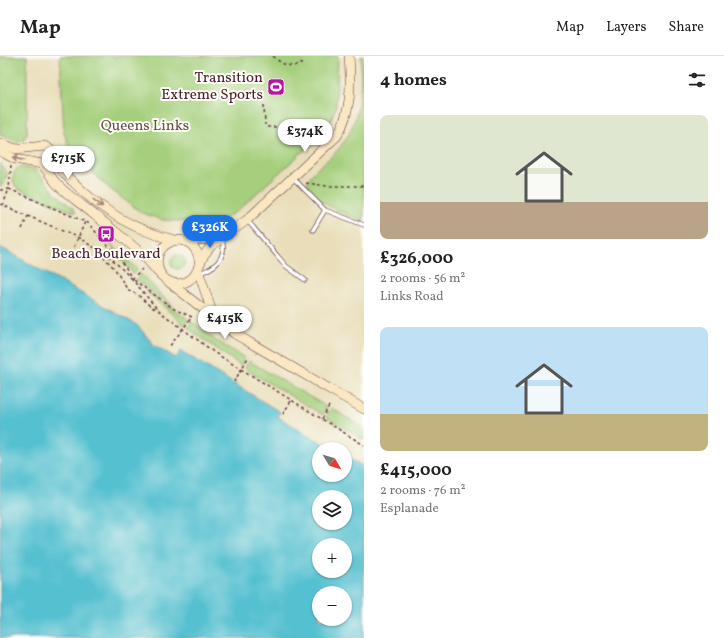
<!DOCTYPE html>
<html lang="en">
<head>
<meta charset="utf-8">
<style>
	:root { --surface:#fff; --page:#f6f6f6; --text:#222; --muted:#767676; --line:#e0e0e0; --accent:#1a73e8 }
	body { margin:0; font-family:Vollkorn,serif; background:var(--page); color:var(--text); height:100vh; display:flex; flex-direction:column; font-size:15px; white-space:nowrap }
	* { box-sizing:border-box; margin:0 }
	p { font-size:13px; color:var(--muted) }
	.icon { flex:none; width:22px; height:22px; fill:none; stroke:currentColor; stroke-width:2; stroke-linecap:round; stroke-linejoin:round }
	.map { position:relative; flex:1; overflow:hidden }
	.details { display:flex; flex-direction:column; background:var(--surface); width:360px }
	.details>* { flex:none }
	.needle { width:26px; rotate:128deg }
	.controls { position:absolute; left:312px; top:386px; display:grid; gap:8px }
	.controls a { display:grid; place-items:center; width:40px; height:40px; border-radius:50%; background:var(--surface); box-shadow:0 1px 3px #0004; font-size:20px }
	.price { position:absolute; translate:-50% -34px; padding:0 9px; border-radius:14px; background:#fff; color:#222; font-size:13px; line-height:26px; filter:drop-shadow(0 1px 2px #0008) }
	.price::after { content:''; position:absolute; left:50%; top:24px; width:12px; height:9px; margin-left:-6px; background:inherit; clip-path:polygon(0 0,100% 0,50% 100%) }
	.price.selected { background:var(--accent); color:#fff }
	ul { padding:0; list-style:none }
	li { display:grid; align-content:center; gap:8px; height:212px; padding:0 16px }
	li span { display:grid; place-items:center; height:124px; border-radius:8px; color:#555 }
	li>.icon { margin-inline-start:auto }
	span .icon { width:72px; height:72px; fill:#fffc; stroke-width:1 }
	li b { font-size:17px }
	h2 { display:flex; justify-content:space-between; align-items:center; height:48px; padding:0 16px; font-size:17px }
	header { display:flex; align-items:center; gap:24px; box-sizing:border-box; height:56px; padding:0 20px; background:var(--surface); border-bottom:1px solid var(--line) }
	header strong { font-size:19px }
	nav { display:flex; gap:22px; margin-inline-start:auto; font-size:14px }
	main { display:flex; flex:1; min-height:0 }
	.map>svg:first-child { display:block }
	.green { fill:#a5cf7b; stroke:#787753 }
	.water { fill:#55c0d0; stroke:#50707e; fill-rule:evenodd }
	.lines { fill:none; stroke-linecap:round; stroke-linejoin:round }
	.lane-casing { stroke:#623c40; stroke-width:5 }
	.secondary-casing { stroke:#623c40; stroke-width:10 }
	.path { stroke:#623c40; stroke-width:1.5; stroke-dasharray:3 3; stroke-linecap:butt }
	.lane { stroke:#fff; stroke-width:3.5 }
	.secondary { stroke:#fae7c3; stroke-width:9 }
	.oneway { stroke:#a28377 }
	.labels { text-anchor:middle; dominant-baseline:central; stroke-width:4; stroke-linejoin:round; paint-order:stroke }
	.poi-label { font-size:15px; fill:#4a1f2b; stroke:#fdfcf7; text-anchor:end }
	.park-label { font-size:15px; fill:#655443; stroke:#fdfcf7 }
</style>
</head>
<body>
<header>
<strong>Map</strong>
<nav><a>Map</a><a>Layers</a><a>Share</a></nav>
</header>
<main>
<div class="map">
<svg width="364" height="582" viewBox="0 0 364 582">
	<rect width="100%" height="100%" fill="#fdfcf7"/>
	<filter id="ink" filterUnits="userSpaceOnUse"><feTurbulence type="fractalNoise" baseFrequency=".025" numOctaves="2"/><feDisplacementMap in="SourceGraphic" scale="8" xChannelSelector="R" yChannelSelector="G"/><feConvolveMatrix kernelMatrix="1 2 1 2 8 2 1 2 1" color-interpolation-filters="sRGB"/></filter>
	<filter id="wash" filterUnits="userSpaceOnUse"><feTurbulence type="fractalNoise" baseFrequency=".012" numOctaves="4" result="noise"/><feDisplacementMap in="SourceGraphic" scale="16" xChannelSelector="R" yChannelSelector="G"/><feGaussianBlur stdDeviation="0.9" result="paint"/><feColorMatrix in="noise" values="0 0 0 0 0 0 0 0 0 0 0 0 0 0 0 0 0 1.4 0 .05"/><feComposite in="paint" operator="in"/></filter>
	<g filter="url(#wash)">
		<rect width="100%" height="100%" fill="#e9deb9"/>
		<g class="green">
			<path d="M0 0H27V78L23 84 15 85 0 79Z"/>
			<path d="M60 0H338L336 50 330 68 321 79 237 155 216 168 194 172V166L163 164 142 157 110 133 71 96 64 77Z"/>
			<path d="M361 0H364V165C344 157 316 149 307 127 311 115 324 108 332 100 361 72 361 38 361 0Z"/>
			<path d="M0 107 7 118 5 126 0 131Z"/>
			<path d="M19 111 29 112 36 114 55 137 75 154 76 157 18 133C11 126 11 117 19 111Z"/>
			<path d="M110 188 138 214 136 216 133 218Z"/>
			<circle cx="178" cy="206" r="7"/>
			<path d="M141 218 174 251 136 224Z"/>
			<path d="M145 234 189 264 184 269Z"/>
			<path d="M192 266 218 286 245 302 241 310 188 272Z"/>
			<path d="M249 305 327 351 323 359 247 314 245 312Z"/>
			<path d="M331 352 364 372V384L326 361Z"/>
		</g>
		<path class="water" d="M0 191 137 269 154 289 176 302 181 295 280 356 278 361 332 393H319V419H345V400L364 411V582H0ZM319 441H345V467H319ZM319 489H345V515H319ZM319 537H345V563H319Z"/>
	</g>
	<g filter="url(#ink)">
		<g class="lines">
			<defs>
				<g id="lane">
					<path d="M293 122 325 154 364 169"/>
					<path d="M247 164 286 210 305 224"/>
					<path d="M313 174 325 154"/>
					<path d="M200 217C217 211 227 201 222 183"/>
				</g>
				<g id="secondary">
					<path d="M0 87 16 93 44 90C54 93 54 102 59 111 63 116 67 121 72 125 101 154 135 175 175 184"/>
					<path d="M0 95 15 103 42 108C47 114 51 121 56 127 64 136 73 142 82 149 102 165 123 181 143 199 151 207 158 219 168 225 188 236 208 211 195 193 179 171 145 194 162 220"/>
					<path d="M184 185 203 184 222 179"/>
					<path d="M200 208 204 199 211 190 247 164 337 80C352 55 351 28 349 0"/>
					<path d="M198 214 213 259"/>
					<path d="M170 227 235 278 364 353"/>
				</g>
			</defs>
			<use href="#lane" class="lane-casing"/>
			<use href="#secondary" class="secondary-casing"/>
			<g class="path">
				<path d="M273 0C282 9 292 13 303 7"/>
				<path d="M264 49 265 69"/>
				<path d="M267 71 334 70"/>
				<path d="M11 109 9 133 88 167 115 198 126 212 132 223 159 255 215 297 364 389"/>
				<path d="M306 127 327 130H364"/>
				<path d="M0 134 9 133 3 149"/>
				<path d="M0 148 79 182 111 202 131 222"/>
				<path d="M22 173 28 160"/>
				<path d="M74 191 85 166"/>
				<path d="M99 196 115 213 127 233 138 239 150 250 157 254"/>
				<path d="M132 223 142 213"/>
				<path d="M134 224 174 253 192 261 169 291"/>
				<path d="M234 326 249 300"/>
				<path d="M283 358 291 345"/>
				<path d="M322 363 330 348"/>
			</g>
			<use href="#lane" class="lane"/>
			<use href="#secondary" class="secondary"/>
		</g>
		<defs><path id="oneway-shaft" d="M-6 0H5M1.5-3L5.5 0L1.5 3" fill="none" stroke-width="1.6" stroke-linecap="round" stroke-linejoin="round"/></defs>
		<g class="oneway">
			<use href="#oneway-shaft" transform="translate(18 103) rotate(-167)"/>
			<use href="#oneway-shaft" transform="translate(98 147) rotate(38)"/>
		</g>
	</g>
	<defs>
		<symbol id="stadium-square" viewBox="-11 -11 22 22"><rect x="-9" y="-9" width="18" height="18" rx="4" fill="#b5179e" stroke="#fdfcf7"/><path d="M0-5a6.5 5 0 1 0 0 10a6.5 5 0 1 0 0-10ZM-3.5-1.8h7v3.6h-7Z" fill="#fff"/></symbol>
		<symbol id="bus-square" viewBox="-11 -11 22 22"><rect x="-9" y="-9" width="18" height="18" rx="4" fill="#b5179e" stroke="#fdfcf7"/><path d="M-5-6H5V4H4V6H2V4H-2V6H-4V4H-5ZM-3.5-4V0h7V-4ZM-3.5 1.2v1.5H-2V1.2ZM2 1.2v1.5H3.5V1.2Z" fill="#fff"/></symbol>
	</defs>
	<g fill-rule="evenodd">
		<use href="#stadium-square" x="266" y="21" width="20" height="20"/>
		<use href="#bus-square" x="96" y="168" width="20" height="20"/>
	</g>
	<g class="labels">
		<g class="poi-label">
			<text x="263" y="22">Transition<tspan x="263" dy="17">Extreme Sports</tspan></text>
			<text x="106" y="198" text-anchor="middle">Beach Boulevard</text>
		</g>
		<g class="park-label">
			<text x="145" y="70">Queens Links</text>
		</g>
	</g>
</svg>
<div class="controls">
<a><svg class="needle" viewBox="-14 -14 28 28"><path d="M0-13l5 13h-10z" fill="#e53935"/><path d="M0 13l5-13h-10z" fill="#767676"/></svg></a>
<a><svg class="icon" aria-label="layers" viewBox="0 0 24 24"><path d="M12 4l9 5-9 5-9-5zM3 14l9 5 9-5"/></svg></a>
<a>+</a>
<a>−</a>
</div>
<b class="price" style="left:305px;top:97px">£374K</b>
<b class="price" style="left:68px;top:124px">£715K</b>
<b class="price selected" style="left:210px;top:193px">£326K</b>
<b class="price" style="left:225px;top:284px">£415K</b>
</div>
<section class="details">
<h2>4 homes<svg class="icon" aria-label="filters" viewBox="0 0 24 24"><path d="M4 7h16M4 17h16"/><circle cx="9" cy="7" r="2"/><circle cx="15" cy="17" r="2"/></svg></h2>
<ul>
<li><span style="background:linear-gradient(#dfe7d0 70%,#b9a48a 0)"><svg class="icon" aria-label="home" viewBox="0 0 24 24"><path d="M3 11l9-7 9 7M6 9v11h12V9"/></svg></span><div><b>£326,000</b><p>2 rooms · 56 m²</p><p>Links Road</p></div></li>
<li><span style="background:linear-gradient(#bfe0f5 70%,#c2b280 0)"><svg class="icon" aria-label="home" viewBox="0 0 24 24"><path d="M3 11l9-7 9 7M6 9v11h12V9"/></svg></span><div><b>£415,000</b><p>2 rooms · 76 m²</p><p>Esplanade</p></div></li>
</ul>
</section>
</main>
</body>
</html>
